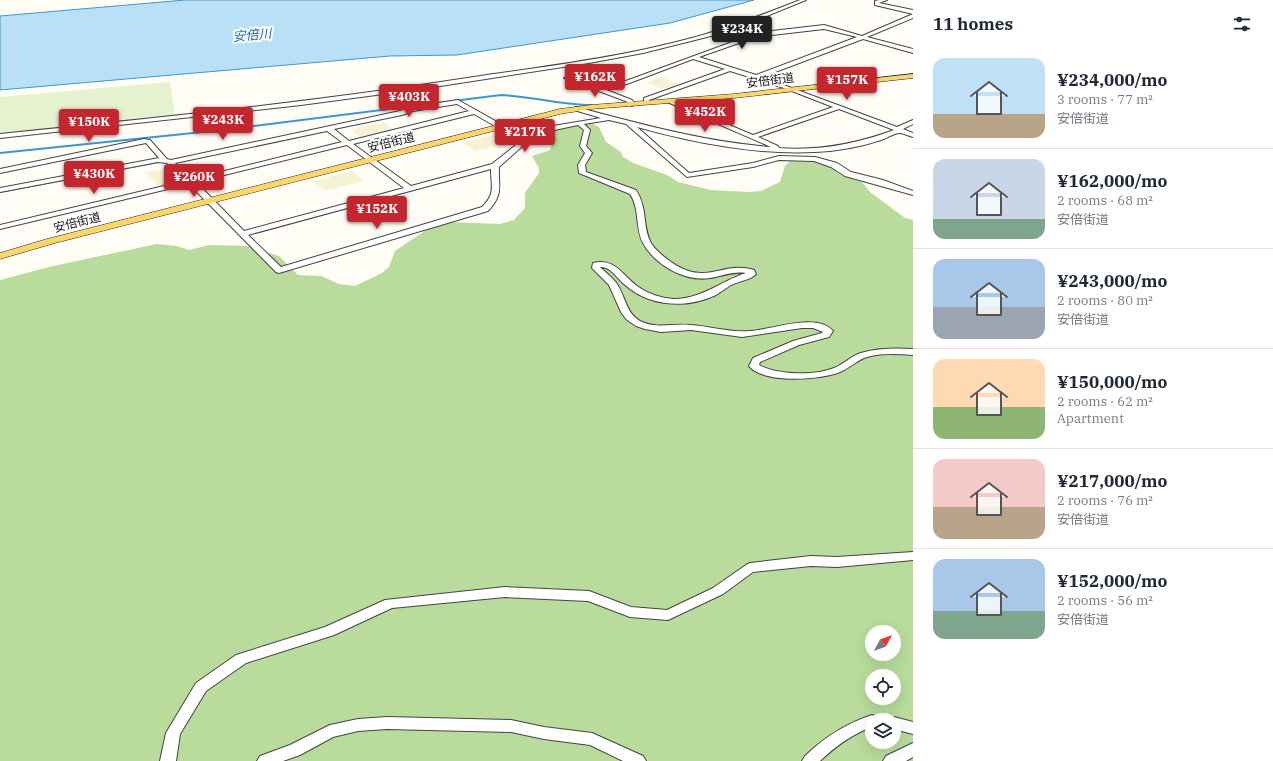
<!DOCTYPE html>
<html lang="en">
<head>
<meta charset="utf-8">
<style>
	:root { --surface:#fff; --page:#f6f6f7; --text:#1f2937; --muted:#747a83; --line:#e0e1e3; --accent:#c4262e }
	body { margin:0; font-family:"IBM Plex Serif","Noto Sans JP",serif; background:var(--page); color:var(--text); height:100vh; display:flex; flex-direction:column; font-size:15px; white-space:nowrap }
	* { box-sizing:border-box; margin:0 }
	p { font-size:13px; color:var(--muted) }
	.icon { flex:none; width:22px; height:22px; fill:none; stroke:currentColor; stroke-width:2; stroke-linecap:round; stroke-linejoin:round }
	.map { position:relative; flex:1; overflow:hidden }
	.sheet { display:flex; flex-direction:column; background:var(--surface); width:360px }
	.sheet>* { flex:none }
	.needle { width:26px; rotate:49deg }
	.fabs { position:absolute; left:865px; top:625px; display:grid; gap:8px }
	.fabs a { display:grid; place-items:center; width:36px; height:36px; border-radius:50%; background:var(--surface); box-shadow:0 4px 16px #0002; font-size:20px }
	.price { position:absolute; translate:-50% -34px; padding:0 9px; border-radius:4px; background:var(--accent); color:#fff; font-size:13px; line-height:26px; filter:drop-shadow(0 1px 2px #0008) }
	.price::after { content:''; position:absolute; left:50%; top:24px; width:12px; height:9px; margin-left:-6px; background:inherit; clip-path:polygon(0 0,100% 0,50% 100%) }
	.price.current { background:#222; color:#fff }
	ul { padding:0; list-style:none }
	li { display:flex; align-items:center; gap:12px; height:100px; padding:0 20px }
	li+li { border-top:1px solid var(--line) }
	li span { display:grid; place-items:center; flex:none; width:112px; height:80px; border-radius:12px; color:#555 }
	li>.icon { margin-inline-start:auto }
	span .icon { width:48px; height:48px; fill:#fffc; stroke-width:1 }
	li b { font-size:17px }
	h2 { display:flex; justify-content:space-between; align-items:center; height:48px; padding:0 20px; font-size:17px }
	main { display:flex; flex:1; min-height:0 }
	.map>svg:first-child { display:block }
	.farmland { fill:#f6f3d4 }
	.forest { fill:#b9dc9c; fill-rule:evenodd }
	.pitch { fill:#e6f2cf }
	.water { fill:#b9e0f7; stroke:#3f96cf }
	.lines { fill:none; stroke-linecap:round; stroke-linejoin:round }
	.stream-far1 { stroke:#3f96cf; stroke-width:1.5 }
	.stream { stroke:#3f96cf; stroke-width:2 }
	.minor-casing { stroke:#444; stroke-width:2 }
	.major-casing { stroke:#222; stroke-width:1 }
	.minor { fill:#fff; fill-rule:evenodd }
	.major { fill:#f9d66b; fill-rule:evenodd }
	.labels { text-anchor:middle; dominant-baseline:central; stroke-width:4; stroke-linejoin:round; paint-order:stroke }
	.far-street-label { font-size:12px; fill:#111; stroke:#fff }
	.far-water-label { font-size:13px; font-style:italic; fill:#1768a6; stroke:#fff }
</style>
</head>
<body>
<main>
<div class="map">
<svg width="913" height="761" viewBox="0 0 913 761">
	<rect width="100%" height="100%" fill="#fffdf5"/>
	<g class="farmland">
		<path d="M661 77 682 85 671 89 668 87 663 89 646 83Z"/>
		<path d="M384 122 395 130 362 138 350 130Z"/>
		<path d="M506 131 520 140 476 151 462 143Z"/>
		<path d="M161 170 174 184 160 188 145 172Z"/>
		<path d="M352 171 364 181 325 191 313 181Z"/>
	</g>
	<path class="forest" d="M591 123 599 127 606 142 621 152 622 156 633 163 667 175 678 182 711 190 749 192 761 191 780 182 785 166 791 160 814 161 831 167 841 175 862 182 870 192 905 218 913 220V761H0V280L53 266 157 244 177 246 189 250 209 245 253 246 263 251 279 256 298 275 321 276 339 284 355 286 382 273 389 267 395 251 432 226 448 222 500 224 514 220 525 208V193L539 173V168L532 156 550 150 552 143 549 136 552 131 563 127ZM872 632H894V654H872ZM872 676H894V698H872ZM872 720H894V742H872Z"/>
	<path class="pitch" d="M170 82 175 117 0 134V97Z"/>
	<path class="water" d="M185 0H754L670 23 457 55 390 56 0 90V16Z"/>
	<g class="lines">
		<path class="stream-far1" d="M861 80 913 74"/>
		<g class="stream">
			<path d="M0 153 222 130 501 95C531 96 561 105 591 105"/>
			<path d="M0 192 158 162"/>
		</g>
		<defs>
			<g id="minor">
				<path d="M800 0H806L752 22 711 36 643 53 589 63 421 89 301 105 0 138V134C156 118 312 102 467 78 542 67 618 58 692 38 729 28 764 14 800 0Z"/>
				<path d="M879 0H887L879 3 913 10V14L875 5V1Z"/>
				<path d="M913 14V18L867 37 913 49V53L863 39 762 77 897 127 913 120V124L903 129 913 133V137C909 136 905 134 901 133 896 132 887 138 881 140 860 147 838 151 815 152 755 155 695 143 637 127L689 173 753 163 779 156 815 157 837 163 851 172 883 180 913 191V195L845 176 831 167 814 161 779 160 753 167 687 177 626 124 609 120 584 124 590 130 586 146 592 153 585 165 586 172 636 190C648 209 642 226 651 243 656 251 664 257 671 262 707 287 722 260 754 270L756 274C751 280 739 281 731 285 726 288 721 292 716 295 686 309 649 307 624 284 617 278 610 266 600 267 606 273 613 278 617 284 626 298 626 314 642 322 658 329 673 323 690 325 710 326 730 333 750 331 771 330 817 312 833 331L829 337 799 345 760 362 759 365C777 375 815 376 834 368 844 364 851 356 861 353 878 348 896 348 913 349V355C898 354 882 353 867 357 857 360 850 368 840 372 821 380 764 384 749 366L753 358 793 341 822 333 823 332 813 328H802L742 337 691 330 661 332 645 329 636 326 626 319 621 312 609 285 592 268 593 263C615 258 621 274 637 286 648 294 661 298 674 299 702 299 721 281 746 273 734 271 722 276 710 278 685 282 655 265 643 243 635 228 640 209 630 194L579 173 578 165 585 153 580 146 584 130 578 125 545 132 527 139 528 141 527 142 499 167C498 187 504 194 488 211L279 273 276 272 189 184 0 229V225L185 181 167 163 158 162 0 192V188L159 158 146 143 0 173V169L144 139 150 140 167 159 171 160 400 111 412 107 458 100 522 136 553 126 601 118 574 110V108L576 107C641 124 704 142 771 147L665 101 670 100 753 135 833 107 784 88 730 71 649 100 648 104H644V98L725 69 693 59 627 84 604 89 632 100 635 104 632 106 628 102 564 78 569 77 597 87 623 82 735 41 772 31 824 25 862 36ZM824 29 857 37 756 75 699 57 739 43 772 35ZM457 104 469 111 349 141 334 129 402 115 413 111ZM839 109 894 130C856 144 820 151 779 148L778 146 758 137ZM474 114 521 141 492 164 411 186 353 144ZM327 131 342 142 192 179 175 163ZM347 145 404 188 244 231 196 182ZM491 169C491 187 496 193 482 207L281 267 248 235Z"/>
				<path d="M913 552V560L837 567 811 566 753 572 723 594 668 620 630 617 588 601 505 597 392 608 334 635 246 663 206 691 180 734 176 761H160L166 733 196 683 236 655 325 627 385 600 505 587 589 591 631 607 667 610 713 588 746 565 750 563 811 556 837 557Z"/>
				<path d="M872 715 877 717 879 720H872V727C852 734 836 746 820 761H802L805 756C825 737 845 724 872 715Z"/>
				<path d="M387 717 511 720 544 727 592 733 643 756 646 761H623L590 745 544 739 511 732 387 729 358 731 333 737 300 755 283 761H257L260 756 290 745 330 725 358 719Z"/>
				<path d="M894 717 913 722V734L894 729V720H888Z"/>
				<path d="M913 743V757L906 761H883L886 756Z"/>
			</g>
			<path id="major" d="M913 74V78L734 98 591 109 560 114 55 243 0 259V253L47 239 560 109 591 105 734 94Z"/>
		</defs>
		<use href="#minor" class="minor-casing"/>
		<use href="#major" class="major-casing"/>
		<use href="#minor" class="minor"/>
		<use href="#major" class="major"/>
	</g>
	<g class="labels">
		<g class="far-street-label">
			<text transform="translate(770 80) rotate(-7)">安倍街道</text>
			<text transform="translate(391 142) rotate(-14)">安倍街道</text>
			<text transform="translate(77 222) rotate(-14)">安倍街道</text>
		</g>
		<g class="far-water-label">
			<text transform="translate(252 35) rotate(-5)">安倍川</text>
		</g>
	</g>
</svg>
<div class="fabs">
<a><svg class="needle" viewBox="-14 -14 28 28"><path d="M0-13l5 13h-10z" fill="#e53935"/><path d="M0 13l5-13h-10z" fill="#747a83"/></svg></a>
<a><svg class="icon" aria-label="locate" viewBox="0 0 24 24"><circle cx="12" cy="12" r="6"/><path d="M12 2v4M12 18v4M2 12h4M18 12h4"/></svg></a>
<a><svg class="icon" aria-label="layers" viewBox="0 0 24 24"><path d="M12 4l9 5-9 5-9-5zM3 14l9 5 9-5"/></svg></a>
</div>
<b class="price current" style="left:742px;top:50px">¥234K</b>
<b class="price" style="left:595px;top:98px">¥162K</b>
<b class="price" style="left:847px;top:101px">¥157K</b>
<b class="price" style="left:409px;top:118px">¥403K</b>
<b class="price" style="left:705px;top:133px">¥452K</b>
<b class="price" style="left:223px;top:141px">¥243K</b>
<b class="price" style="left:89px;top:143px">¥150K</b>
<b class="price" style="left:525px;top:153px">¥217K</b>
<b class="price" style="left:94px;top:195px">¥430K</b>
<b class="price" style="left:194px;top:198px">¥260K</b>
<b class="price" style="left:377px;top:230px">¥152K</b>
</div>
<section class="sheet">
<h2>11 homes<svg class="icon" aria-label="filters" viewBox="0 0 24 24"><path d="M4 7h16M4 17h16"/><circle cx="9" cy="7" r="2"/><circle cx="15" cy="17" r="2"/></svg></h2>
<ul>
<li><span style="background:linear-gradient(#bfe0f5 70%,#b9a48a 0)"><svg class="icon" aria-label="home" viewBox="0 0 24 24"><path d="M3 11l9-7 9 7M6 9v11h12V9"/></svg></span><div><b>¥234,000/mo</b><p>3 rooms · 77 m²</p><p>安倍街道</p></div></li>
<li><span style="background:linear-gradient(#c9d6e8 75%,#7fa58c 0)"><svg class="icon" aria-label="home" viewBox="0 0 24 24"><path d="M3 11l9-7 9 7M6 9v11h12V9"/></svg></span><div><b>¥162,000/mo</b><p>2 rooms · 68 m²</p><p>安倍街道</p></div></li>
<li><span style="background:linear-gradient(#a9c7e8 60%,#9aa5b1 0)"><svg class="icon" aria-label="home" viewBox="0 0 24 24"><path d="M3 11l9-7 9 7M6 9v11h12V9"/></svg></span><div><b>¥243,000/mo</b><p>2 rooms · 80 m²</p><p>安倍街道</p></div></li>
<li><span style="background:linear-gradient(#ffd9b3 60%,#8fb573 0)"><svg class="icon" aria-label="home" viewBox="0 0 24 24"><path d="M3 11l9-7 9 7M6 9v11h12V9"/></svg></span><div><b>¥150,000/mo</b><p>2 rooms · 62 m²</p><p>Apartment</p></div></li>
<li><span style="background:linear-gradient(#f6c9c9 60%,#b9a48a 0)"><svg class="icon" aria-label="home" viewBox="0 0 24 24"><path d="M3 11l9-7 9 7M6 9v11h12V9"/></svg></span><div><b>¥217,000/mo</b><p>2 rooms · 76 m²</p><p>安倍街道</p></div></li>
<li><span style="background:linear-gradient(#a9c7e8 65%,#7fa58c 0)"><svg class="icon" aria-label="home" viewBox="0 0 24 24"><path d="M3 11l9-7 9 7M6 9v11h12V9"/></svg></span><div><b>¥152,000/mo</b><p>2 rooms · 56 m²</p><p>安倍街道</p></div></li>
</ul>
</section>
</main>
</body>
</html>
